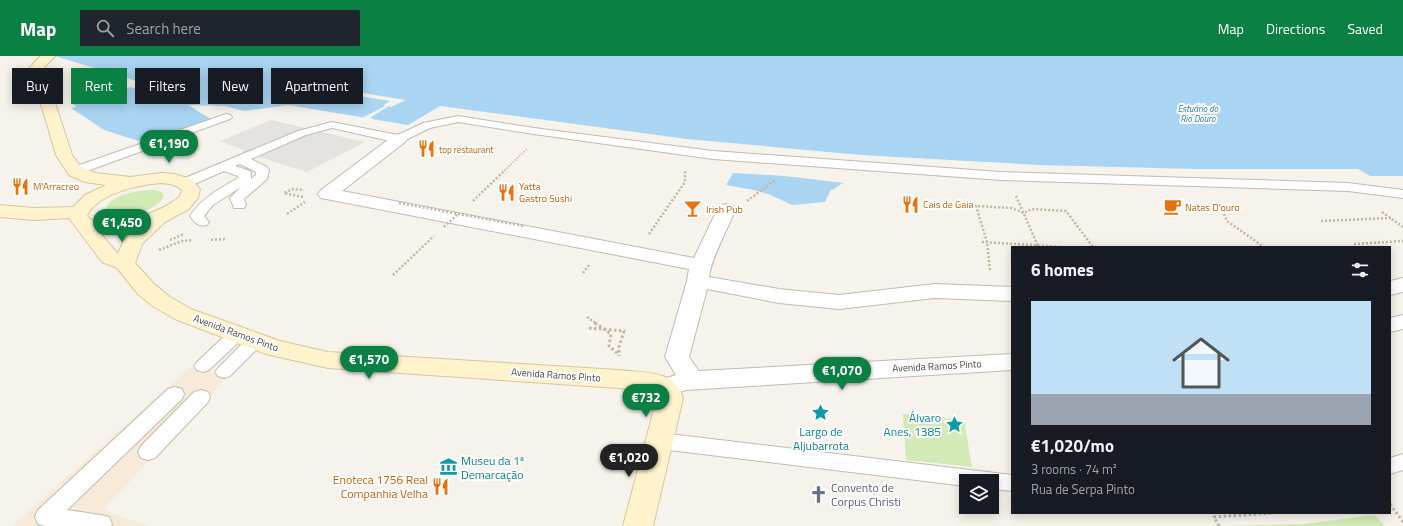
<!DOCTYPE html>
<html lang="en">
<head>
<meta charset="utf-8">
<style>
	:root { --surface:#171b24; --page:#20242c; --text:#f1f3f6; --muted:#9ea1a6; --line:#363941; --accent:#0b8043 }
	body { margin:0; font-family:"Titillium Web",sans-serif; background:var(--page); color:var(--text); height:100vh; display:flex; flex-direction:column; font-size:15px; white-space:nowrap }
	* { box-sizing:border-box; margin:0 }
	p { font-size:13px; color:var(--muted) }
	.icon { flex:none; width:22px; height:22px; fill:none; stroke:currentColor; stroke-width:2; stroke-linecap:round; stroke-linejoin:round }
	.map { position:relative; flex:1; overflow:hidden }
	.sheet { position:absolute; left:1011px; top:190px; width:380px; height:268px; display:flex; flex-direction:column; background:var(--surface); border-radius:0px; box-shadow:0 2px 10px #0003 }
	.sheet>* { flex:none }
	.guide { position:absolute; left:12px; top:12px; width:380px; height:36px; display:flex; gap:8px }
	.tools { position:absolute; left:959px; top:418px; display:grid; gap:8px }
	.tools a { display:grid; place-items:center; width:40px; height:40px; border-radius:0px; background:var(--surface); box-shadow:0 2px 10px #0003; font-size:20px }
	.price { position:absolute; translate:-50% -34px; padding:0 9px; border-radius:14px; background:var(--accent); color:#fff; font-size:13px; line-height:26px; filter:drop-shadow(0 1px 2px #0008) }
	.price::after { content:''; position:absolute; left:50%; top:24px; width:12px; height:9px; margin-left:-6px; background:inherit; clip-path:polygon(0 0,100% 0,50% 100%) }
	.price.current { background:#222; color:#fff }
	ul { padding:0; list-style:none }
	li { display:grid; align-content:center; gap:8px; height:212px; padding:0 20px }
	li+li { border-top:1px solid var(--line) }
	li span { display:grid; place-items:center; height:124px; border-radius:0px; color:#555 }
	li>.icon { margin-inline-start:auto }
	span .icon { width:72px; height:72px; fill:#fffc; stroke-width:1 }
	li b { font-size:17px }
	h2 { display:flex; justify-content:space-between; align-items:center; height:48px; padding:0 20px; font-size:17px }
	.chip { padding:0 14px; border-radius:0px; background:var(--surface); box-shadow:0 2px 10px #0003; font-size:14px; line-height:36px }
	.chip.current { background:var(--accent); color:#fff }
	header { display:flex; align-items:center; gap:24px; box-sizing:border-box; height:56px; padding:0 20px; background:var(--accent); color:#fff }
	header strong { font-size:19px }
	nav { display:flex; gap:22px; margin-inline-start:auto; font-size:14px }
	.search { width:280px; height:36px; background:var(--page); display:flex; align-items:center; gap:10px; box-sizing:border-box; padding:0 14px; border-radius:0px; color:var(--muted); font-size:15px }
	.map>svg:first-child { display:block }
	.commercial { fill:#f7ead8 }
	.green { fill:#d2eab5 }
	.parking { fill:#e5e3e0 }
	.water { fill:#a9d4f2 }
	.pier { fill:#f6f3ec }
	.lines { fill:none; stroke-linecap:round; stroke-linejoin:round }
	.lane-casing { stroke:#c2bbae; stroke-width:2 }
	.street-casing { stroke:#c2bbae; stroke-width:2 }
	.secondary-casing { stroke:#d6c79b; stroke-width:2 }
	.path-far2 { stroke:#c4b79f; stroke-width:1.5; stroke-dasharray:1.5 1.5; stroke-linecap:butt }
	.path-far1 { stroke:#c4b79f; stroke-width:2.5; stroke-dasharray:2 2; stroke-linecap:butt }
	.path { stroke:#c4b79f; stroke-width:3; stroke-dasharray:2.5 2.5; stroke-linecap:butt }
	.lane { fill:#fff; fill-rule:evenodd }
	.street { fill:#fff; fill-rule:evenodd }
	.secondary { fill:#fff3cd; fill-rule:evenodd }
	.path-bridge { stroke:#c4b79f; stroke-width:2.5; stroke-dasharray:2 2; stroke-linecap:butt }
	.labels { text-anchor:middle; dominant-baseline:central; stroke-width:4; stroke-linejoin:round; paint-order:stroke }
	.far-water-label { font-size:9px; font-style:italic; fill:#2e7ab2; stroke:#fff }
	.far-food-label { font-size:9px; fill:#c56008; stroke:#fff; text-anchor:start }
	.food-label { font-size:10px; fill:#c56008; stroke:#fff; text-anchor:start }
	.street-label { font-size:10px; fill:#4b4439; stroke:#fff }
	.near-culture-label { font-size:12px; fill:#0d838f; stroke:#fff; text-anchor:end }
	.near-food-label { font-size:12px; fill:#c56008; stroke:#fff; text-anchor:end }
	.near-worship-label { font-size:12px; fill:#5b616d; stroke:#fff; text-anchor:start }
</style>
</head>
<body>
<header>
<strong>Map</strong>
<div class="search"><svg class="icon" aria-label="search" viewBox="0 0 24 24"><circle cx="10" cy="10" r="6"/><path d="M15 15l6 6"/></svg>Search here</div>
<nav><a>Map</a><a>Directions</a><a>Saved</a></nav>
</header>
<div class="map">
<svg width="1403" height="470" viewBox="0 0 1403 470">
	<rect width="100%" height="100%" fill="#f6f3ec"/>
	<path class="commercial" d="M190 311 229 319 103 454 149 470H12Z"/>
	<g class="green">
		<path d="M146 134C153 134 163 133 164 141 156 155 118 168 106 154 109 139 134 136 146 134Z"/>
		<path d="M903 358 964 364 972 411 906 404Z"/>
		<path d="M1375 459 1385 470H1223L1303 468Z"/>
	</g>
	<path class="parking" d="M271 64 365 86 307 116 242 96 244 94 220 85Z"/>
	<g class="water">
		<path d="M55 0H1403V120H1370L1358 113H1196L1040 109 861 99 687 83 440 50 408 69 288 49 244 55 225 50 188 49 212 64 142 86 104 74 71 52 76 51 72 47 131 31 143 36 156 31Z"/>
		<path d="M733 117 785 120 843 127 830 135 825 146 792 149 771 139 754 134 726 129Z"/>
	</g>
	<path class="pier" d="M320 30 406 44 391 51 389 50 371 61 372 62 368 64 360 63 385 50 384 49 390 45 314 33Z"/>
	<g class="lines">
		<defs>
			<g id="lane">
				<path d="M226 58 230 59 232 61 230 63 79 118H71L69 115 71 112Z"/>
				<path d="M458 60 534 72 713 95 1001 116 1348 127 1403 134V142L1348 135 1001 124 713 103 534 78 458 66 430 72 399 87 332 72 306 79 251 103 267 111 269 114 267 123 244 143 246 149 244 152H234L230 142 241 131 213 149 204 160 209 166 207 169C198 171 195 167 190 160 203 141 218 134 238 122V120L224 115 190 130H180L178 127 180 124 298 75 332 66 398 79 423 67ZM240 108 256 116V119L251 123V118L250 115 235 110Z"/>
				<path d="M238 271 244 273 247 277 244 281 209 314 203 316 197 314 194 310 197 306 232 273Z"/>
				<path d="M255 279 261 281 264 285 261 289 230 320 224 322 218 320 215 316 218 312 249 281Z"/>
				<path d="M175 331 182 333 184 338 182 343 67 454 101 459 109 461 112 468 111 470H45L38 468 35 461 38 454 168 333Z"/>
				<path d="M201 334 208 336 210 341 208 346 155 402 148 404 141 402 138 396 141 390 194 336Z"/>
				<path d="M661 377 1012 419V435L992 433V425H966V430L661 393 654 390 651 385 654 380Z"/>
				<path d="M1403 398V414L1390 418V402Z"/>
			</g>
			<g id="street">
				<path d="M399 78 405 80 407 83 405 86 342 135 694 202 717 154 719 150 726 148 733 150 735 154C728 173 711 202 709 221L779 233 839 239 935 228 1012 231V245L935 242 839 253 779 247 707 233 689 301 699 315 1012 298V314L686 334 666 340 657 337 653 331 657 325 676 319 665 301 687 225 689 213 321 142 318 138 321 134 393 80Z"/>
				<path d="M1403 222V236L1390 239V225Z"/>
				<path d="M1403 259V273L1390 276V262Z"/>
			</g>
			<path id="secondary" d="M40 0H55L40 16 36 26 55 47 72 99 81 111 95 117 130 121 161 117 174 118 191 123 200 133 198 142 189 153 165 166 142 188 135 207 154 228 170 241 191 253 280 285 328 296 618 314C641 317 676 313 683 342L653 470H623L657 342 653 336 618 332 328 312 266 298 175 263 154 251 138 238 117 212 102 206 69 162 34 164 0 161V149L34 152 73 151 85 139 106 129 85 126 69 119 56 99 41 48 22 27 27 15ZM161 127C169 128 176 128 182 134L180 140C166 155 102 179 87 160 98 137 138 129 161 127ZM134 174 123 186 118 198 101 178Z"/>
		</defs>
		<use href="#lane" class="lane-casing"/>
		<use href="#street" class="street-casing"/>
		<use href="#secondary" class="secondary-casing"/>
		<path class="path-far2" d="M504 115 527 93"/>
		<g class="path-far1">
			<path d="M1016 140 1038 190"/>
			<path d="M303 141 284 137 293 133 304 134"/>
			<path d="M473 145 505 114"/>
			<path d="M747 145 775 124"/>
			<path d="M1219 147 1227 165 1264 191"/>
			<path d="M1382 156 1403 171"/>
			<path d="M287 158 305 146"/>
			<path d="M1321 165 1391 162"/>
			<path d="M649 178 685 126V114"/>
			<path d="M170 184 184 178"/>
			<path d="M211 184 226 183"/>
			<path d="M982 186 1062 191"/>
			<path d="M1354 188 1403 185"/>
			<path d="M159 194 182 185 192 184"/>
			<path d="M990 214 987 186 976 150 1011 152 1024 157 1032 153 1066 155 1093 191"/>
			<path d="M583 217 589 209"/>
			<path d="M393 219 434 180"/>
			<path d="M587 261 597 268"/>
		</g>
		<g class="path">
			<path d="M595 267 611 278 609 290 618 298"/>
			<path d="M589 272 624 275 619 291V300"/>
			<path d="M1390 448 1403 466"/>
			<path d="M1219 470 1214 461 1274 457"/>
		</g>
		<use href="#lane" class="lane"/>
		<use href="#street" class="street"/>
		<use href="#secondary" class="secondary"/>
		<g class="path-bridge">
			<path d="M399 147 524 170"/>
			<path d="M444 171 459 157"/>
		</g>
	</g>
	<defs>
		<symbol id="restaurant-bare" viewBox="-9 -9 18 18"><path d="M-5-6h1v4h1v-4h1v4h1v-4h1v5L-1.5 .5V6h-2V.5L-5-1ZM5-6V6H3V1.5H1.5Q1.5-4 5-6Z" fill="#e8710a" stroke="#fff" stroke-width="2.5" paint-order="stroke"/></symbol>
		<symbol id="cafe-bare" viewBox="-9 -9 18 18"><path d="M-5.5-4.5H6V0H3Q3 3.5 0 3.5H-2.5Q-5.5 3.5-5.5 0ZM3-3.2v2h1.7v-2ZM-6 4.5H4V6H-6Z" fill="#e8710a" stroke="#fff" stroke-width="2.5" paint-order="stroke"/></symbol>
		<symbol id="bar-bare" viewBox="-9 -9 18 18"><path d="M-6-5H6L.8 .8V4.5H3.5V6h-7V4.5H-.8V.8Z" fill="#e8710a" stroke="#fff" stroke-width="2.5" paint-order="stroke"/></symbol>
		<symbol id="sight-bare" viewBox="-9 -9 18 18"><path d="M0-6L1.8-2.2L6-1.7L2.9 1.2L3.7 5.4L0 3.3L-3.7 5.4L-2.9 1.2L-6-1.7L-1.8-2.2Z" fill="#0f9aa8" stroke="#fff" stroke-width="2.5" paint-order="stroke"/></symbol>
		<symbol id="museum-bare" viewBox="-9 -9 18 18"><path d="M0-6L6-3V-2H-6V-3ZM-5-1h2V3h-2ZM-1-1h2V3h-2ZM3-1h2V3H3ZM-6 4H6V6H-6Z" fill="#0f9aa8" stroke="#fff" stroke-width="2.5" paint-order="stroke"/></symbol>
		<symbol id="church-bare" viewBox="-9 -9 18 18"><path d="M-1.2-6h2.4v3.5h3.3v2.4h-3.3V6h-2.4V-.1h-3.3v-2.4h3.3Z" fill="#6b7280" stroke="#fff" stroke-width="2.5" paint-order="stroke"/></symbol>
	</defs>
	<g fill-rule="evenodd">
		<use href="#restaurant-bare" x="414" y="80" width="25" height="25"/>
		<use href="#restaurant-bare" x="8" y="118" width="25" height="25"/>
		<use href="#restaurant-bare" x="494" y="124" width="25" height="25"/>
		<use href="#restaurant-bare" x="898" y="136" width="25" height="25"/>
		<use href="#cafe-bare" x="1160" y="138" width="25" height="25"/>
		<use href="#bar-bare" x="680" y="140" width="25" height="25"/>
		<use href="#sight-bare" x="808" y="344" width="25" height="25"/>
		<use href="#sight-bare" x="942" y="356" width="25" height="25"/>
		<use href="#museum-bare" x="436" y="398" width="25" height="25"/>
		<use href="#restaurant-bare" x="428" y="418" width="25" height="25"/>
		<use href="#church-bare" x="806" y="426" width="25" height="25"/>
	</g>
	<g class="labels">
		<g class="far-water-label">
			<text x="1198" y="52">Estuário do<tspan x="1198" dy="10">Rio Douro</tspan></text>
		</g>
		<g class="far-food-label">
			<text x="439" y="93">top restaurant</text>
		</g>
		<g class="food-label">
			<text x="33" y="130">M'Arracreo</text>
			<text x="519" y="130">Yatta<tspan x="519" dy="12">Gastro Sushi</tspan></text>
			<text x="923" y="148">Cais de Gaia</text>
			<text x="1185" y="151">Natas D'ouro</text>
			<text x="706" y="153">Irish Pub</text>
		</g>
		<g class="street-label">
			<text transform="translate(236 277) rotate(20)">Avenida Ramos Pinto</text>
			<text transform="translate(937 310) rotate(-3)">Avenida Ramos Pinto</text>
			<text transform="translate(556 319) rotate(4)">Avenida Ramos Pinto</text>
		</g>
		<g class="near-culture-label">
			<text x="941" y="361">Álvaro<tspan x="941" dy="14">Anes, 1385</tspan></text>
			<text x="821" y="375" text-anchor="middle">Largo de<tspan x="821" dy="14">Aljubarrota</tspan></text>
			<text x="461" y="404" text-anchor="start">Museu da 1ª<tspan x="461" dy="14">Demarcação</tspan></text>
		</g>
		<g class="near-food-label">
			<text x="428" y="423">Enoteca 1756 Real<tspan x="428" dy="14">Companhia Velha</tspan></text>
		</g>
		<g class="near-worship-label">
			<text x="831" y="431">Convento de<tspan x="831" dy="14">Corpus Christi</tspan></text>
		</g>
	</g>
</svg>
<div class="tools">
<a><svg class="icon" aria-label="layers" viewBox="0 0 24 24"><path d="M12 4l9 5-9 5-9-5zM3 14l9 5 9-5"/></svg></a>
</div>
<b class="price" style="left:169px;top:108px">€1,190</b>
<b class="price" style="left:122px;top:187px">€1,450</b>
<b class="price" style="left:369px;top:324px">€1,570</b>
<b class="price" style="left:842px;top:335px">€1,070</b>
<b class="price" style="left:646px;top:362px">€732</b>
<b class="price current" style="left:629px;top:422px">€1,020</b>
<div class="guide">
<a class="chip">Buy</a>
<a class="chip current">Rent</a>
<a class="chip">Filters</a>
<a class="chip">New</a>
<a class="chip">Apartment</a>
</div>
<section class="sheet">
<h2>6 homes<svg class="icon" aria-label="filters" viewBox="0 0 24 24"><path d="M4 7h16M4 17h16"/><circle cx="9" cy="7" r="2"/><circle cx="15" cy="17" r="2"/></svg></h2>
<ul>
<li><span style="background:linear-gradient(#bfe0f5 75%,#9aa5b1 0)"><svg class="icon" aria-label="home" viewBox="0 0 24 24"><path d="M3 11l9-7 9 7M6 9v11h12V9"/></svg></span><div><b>€1,020/mo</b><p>3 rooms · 74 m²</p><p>Rua de Serpa Pinto</p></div></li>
</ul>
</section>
</div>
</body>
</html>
